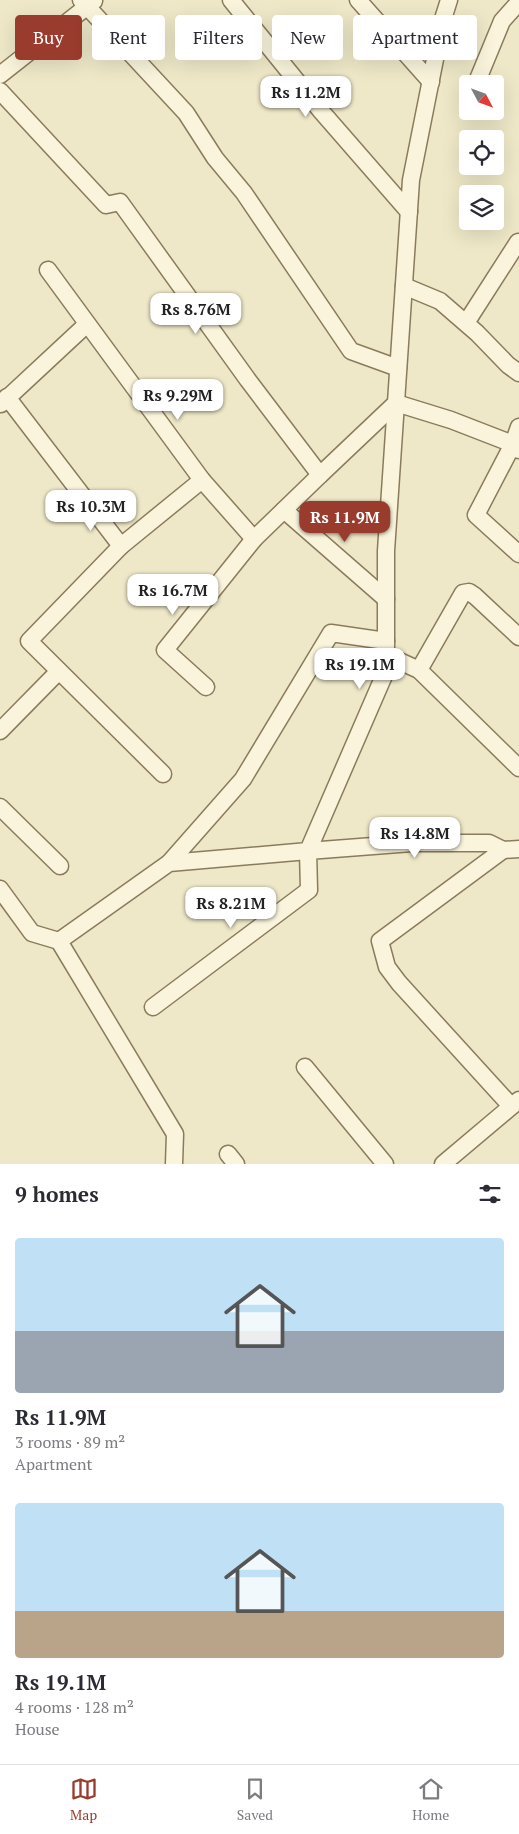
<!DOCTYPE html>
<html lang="en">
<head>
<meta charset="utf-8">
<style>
	:root { --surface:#fff; --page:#f2f2f3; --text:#2b2b33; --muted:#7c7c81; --line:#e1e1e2; --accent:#993b2d }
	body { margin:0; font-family:"PT Serif",serif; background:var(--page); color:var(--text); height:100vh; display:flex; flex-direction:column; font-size:19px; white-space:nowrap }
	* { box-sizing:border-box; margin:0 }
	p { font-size:16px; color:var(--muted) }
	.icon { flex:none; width:28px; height:28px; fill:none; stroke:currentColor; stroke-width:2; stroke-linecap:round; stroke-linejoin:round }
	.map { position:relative; height:1164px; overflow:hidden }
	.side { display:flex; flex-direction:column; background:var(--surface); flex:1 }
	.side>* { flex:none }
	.top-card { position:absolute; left:15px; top:15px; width:490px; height:45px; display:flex; gap:10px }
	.needle { width:32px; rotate:131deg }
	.buttons { position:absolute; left:459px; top:75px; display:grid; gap:10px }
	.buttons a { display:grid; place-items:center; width:45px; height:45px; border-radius:5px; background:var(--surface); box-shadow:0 5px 20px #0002; font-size:25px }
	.price { position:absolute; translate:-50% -42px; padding:0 11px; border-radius:10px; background:#fff; color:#222; font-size:16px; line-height:32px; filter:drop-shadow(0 1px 2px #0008) }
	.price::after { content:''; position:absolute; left:50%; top:30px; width:15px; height:11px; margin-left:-8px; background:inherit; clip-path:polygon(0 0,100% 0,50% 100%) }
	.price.on { background:var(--accent); color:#fff }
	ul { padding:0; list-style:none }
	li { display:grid; align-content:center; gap:10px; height:265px; padding:0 15px }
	li span { display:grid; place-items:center; height:155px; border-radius:5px; color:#555 }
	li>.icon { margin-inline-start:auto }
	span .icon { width:90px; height:90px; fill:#fffc; stroke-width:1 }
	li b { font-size:21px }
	h2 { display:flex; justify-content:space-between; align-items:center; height:60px; padding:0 15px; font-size:21px }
	.tag { padding:0 18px; border-radius:5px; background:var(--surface); box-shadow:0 5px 20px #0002; font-size:18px; line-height:45px }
	.tag.on { background:var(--accent); color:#fff }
	.menu { display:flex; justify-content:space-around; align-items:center; height:70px; border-top:1px solid var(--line); background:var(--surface); font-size:14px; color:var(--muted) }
	.menu a { display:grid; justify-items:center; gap:2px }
	.menu .on { color:var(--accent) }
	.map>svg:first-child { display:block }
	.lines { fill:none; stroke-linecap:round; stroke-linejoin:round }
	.minor-casing { stroke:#8b7b5d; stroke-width:19 }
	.minor { stroke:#f9f4db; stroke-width:16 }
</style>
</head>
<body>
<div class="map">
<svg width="519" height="1164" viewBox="0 0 519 1164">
	<rect width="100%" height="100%" fill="#eee8c8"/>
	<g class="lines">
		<defs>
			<g id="minor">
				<path d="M81 0 186 113 215 158 244 193 351 351 398 368"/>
				<path d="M231 0 321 111 409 212"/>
				<path d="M358 0 431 82"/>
				<path d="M0 75 94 1"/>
				<path d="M476 84 502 21 519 2"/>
				<path d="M0 91 106 205 120 202 248 380 320 475 396 403 451 420 513 444 476 515 519 554"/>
				<path d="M48 270 202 480 254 539 320 475"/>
				<path d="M404 286 440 301 477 333 508 365 519 373"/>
				<path d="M466 323 518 242"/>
				<path d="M7 397 121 546 202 480"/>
				<path d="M1 404 87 324"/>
				<path d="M519 427 513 444 519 450"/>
				<path d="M284 510 386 599"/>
				<path d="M121 546 29 641 163 774"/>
				<path d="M386 655 419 670 519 768"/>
				<path d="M419 670 463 593 469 592 475 596 519 637"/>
				<path d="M206 687 165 650 254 539"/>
				<path d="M0 731 59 671"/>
				<path d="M0 807 60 866"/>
				<path d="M503 850 380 941 387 967 399 983 511 1106"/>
				<path d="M169 863 243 779 331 633 386 641"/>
				<path d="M0 889 32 933 59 941"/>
				<path d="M153 1007 309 890 308 851 412 843H489L503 850 519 849"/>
				<path d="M305 1067 385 1164"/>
				<path d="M228 1154 236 1164"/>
				<path d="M174 1164 175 1134 59 941 169 863 308 851 386 671V551L411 180 443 19 449 0"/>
				<path d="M443 1164 519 1100"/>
			</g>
		</defs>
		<use href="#minor" class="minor-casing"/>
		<use href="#minor" class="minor"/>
	</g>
</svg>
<div class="buttons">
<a><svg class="needle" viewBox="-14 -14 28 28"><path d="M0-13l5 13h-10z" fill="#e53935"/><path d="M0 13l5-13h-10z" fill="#7c7c81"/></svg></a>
<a><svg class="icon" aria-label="locate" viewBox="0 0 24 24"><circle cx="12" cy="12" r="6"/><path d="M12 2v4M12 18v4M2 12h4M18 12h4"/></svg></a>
<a><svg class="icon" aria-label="layers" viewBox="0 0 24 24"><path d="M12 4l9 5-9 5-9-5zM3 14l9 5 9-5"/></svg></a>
</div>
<b class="price" style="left:306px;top:118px">Rs 11.2M</b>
<b class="price" style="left:196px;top:335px">Rs 8.76M</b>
<b class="price" style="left:178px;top:421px">Rs 9.29M</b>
<b class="price" style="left:91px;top:532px">Rs 10.3M</b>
<b class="price on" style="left:345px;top:543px">Rs 11.9M</b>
<b class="price" style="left:173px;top:616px">Rs 16.7M</b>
<b class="price" style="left:360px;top:690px">Rs 19.1M</b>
<b class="price" style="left:415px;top:859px">Rs 14.8M</b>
<b class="price" style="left:231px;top:929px">Rs 8.21M</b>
<div class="top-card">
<a class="tag on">Buy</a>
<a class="tag">Rent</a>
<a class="tag">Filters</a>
<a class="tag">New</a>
<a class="tag">Apartment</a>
</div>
</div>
<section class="side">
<h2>9 homes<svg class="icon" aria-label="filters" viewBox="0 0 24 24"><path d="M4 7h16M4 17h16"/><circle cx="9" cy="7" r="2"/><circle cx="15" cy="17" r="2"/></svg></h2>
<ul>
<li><span style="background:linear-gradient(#bfe0f5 60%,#9aa5b1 0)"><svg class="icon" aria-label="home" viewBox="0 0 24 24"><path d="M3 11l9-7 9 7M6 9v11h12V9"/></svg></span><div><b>Rs 11.9M</b><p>3 rooms · 89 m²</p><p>Apartment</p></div></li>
<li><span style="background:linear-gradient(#bfe0f5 70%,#b9a48a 0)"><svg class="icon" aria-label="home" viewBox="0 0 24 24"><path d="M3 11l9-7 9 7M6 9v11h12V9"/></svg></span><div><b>Rs 19.1M</b><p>4 rooms · 128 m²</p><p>House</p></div></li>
</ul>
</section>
<nav class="menu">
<a class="on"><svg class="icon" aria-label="map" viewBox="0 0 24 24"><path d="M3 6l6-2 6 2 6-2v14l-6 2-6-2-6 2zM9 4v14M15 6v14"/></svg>Map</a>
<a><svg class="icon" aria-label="saved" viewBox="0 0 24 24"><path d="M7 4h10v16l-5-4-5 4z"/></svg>Saved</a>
<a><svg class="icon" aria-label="home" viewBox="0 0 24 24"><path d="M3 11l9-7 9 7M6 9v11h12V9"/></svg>Home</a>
</nav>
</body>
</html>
